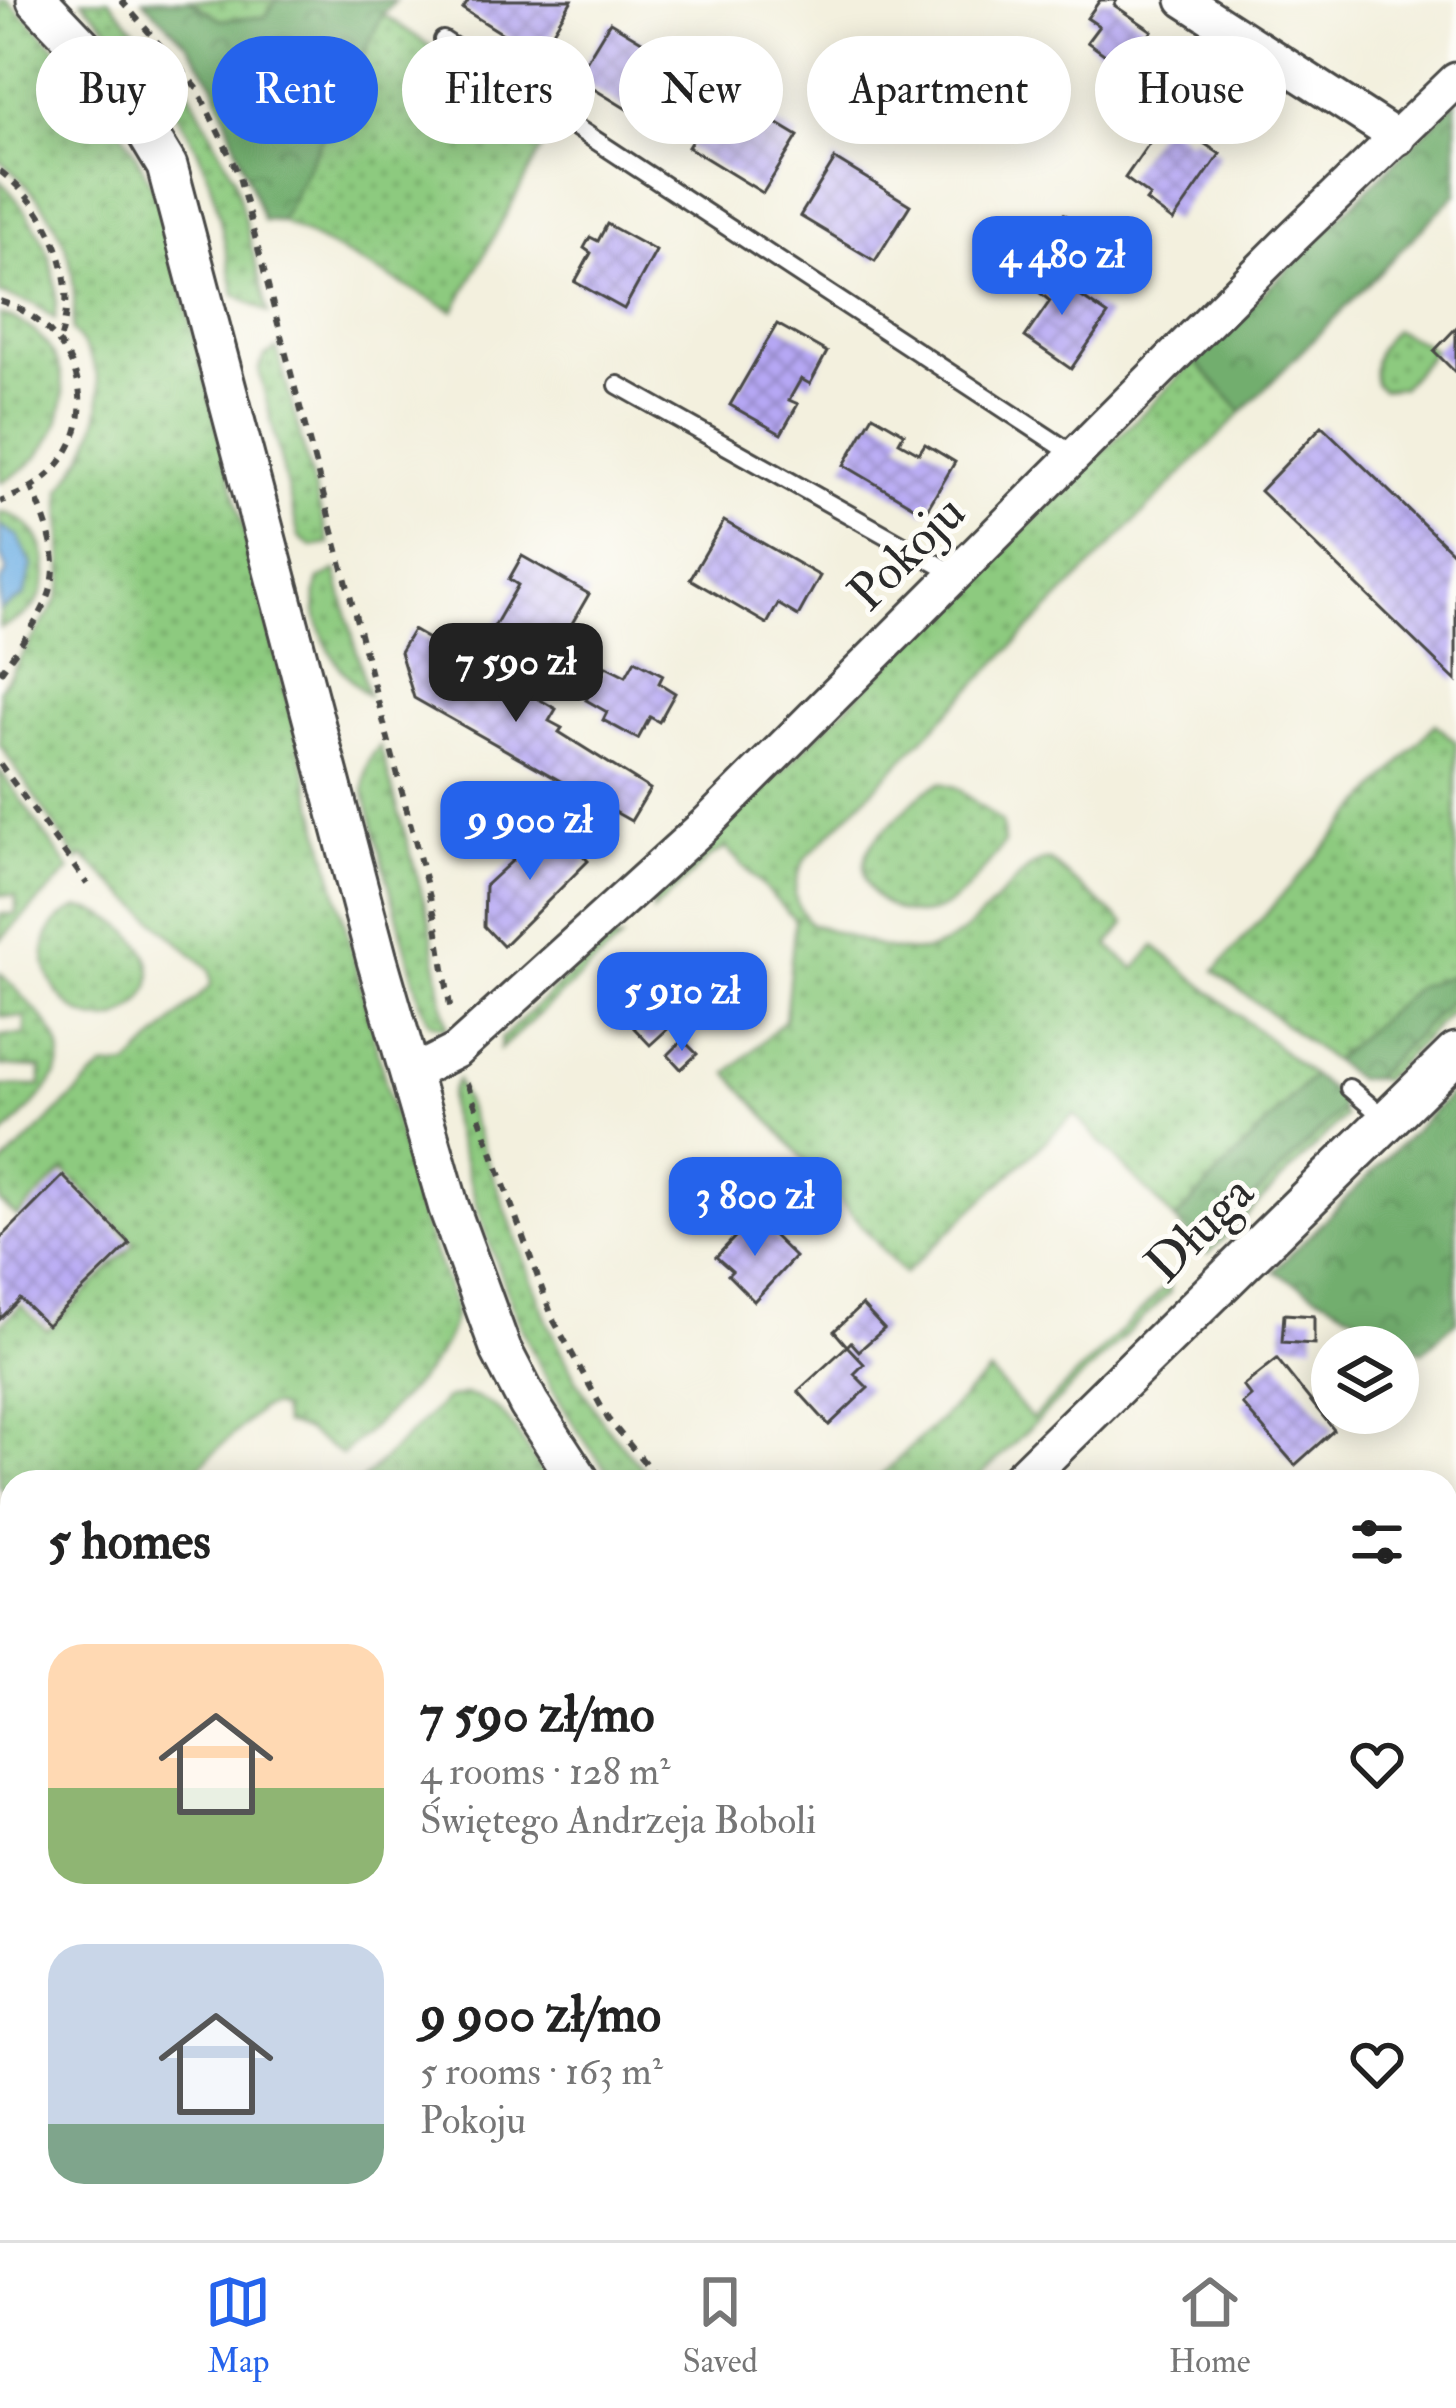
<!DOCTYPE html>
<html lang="en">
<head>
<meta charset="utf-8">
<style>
	:root { --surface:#fff; --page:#f6f6f6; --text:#222; --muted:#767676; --line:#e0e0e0; --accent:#2563eb }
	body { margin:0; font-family:"IM FELL Double Pica",serif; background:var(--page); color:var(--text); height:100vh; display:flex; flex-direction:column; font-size:45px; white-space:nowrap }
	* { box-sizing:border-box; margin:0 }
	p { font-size:39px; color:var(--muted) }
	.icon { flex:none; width:66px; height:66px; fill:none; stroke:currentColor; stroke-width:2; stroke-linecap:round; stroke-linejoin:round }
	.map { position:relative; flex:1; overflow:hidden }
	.drawer { position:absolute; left:0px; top:1470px; width:1458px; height:771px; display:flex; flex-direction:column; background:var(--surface); border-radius:36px 36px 0 0; box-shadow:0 6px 30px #0003 }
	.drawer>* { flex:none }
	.hud { position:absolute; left:36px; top:36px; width:1386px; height:108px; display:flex; gap:24px }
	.fabs { position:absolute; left:1311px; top:1326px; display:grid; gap:24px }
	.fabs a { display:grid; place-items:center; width:108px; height:108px; border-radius:50%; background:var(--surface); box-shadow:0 6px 30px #0003; font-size:60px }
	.price { position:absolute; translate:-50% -102px; padding:0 27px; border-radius:24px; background:var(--accent); color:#fff; font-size:39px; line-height:78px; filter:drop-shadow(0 3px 6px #0008) }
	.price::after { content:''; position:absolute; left:50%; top:72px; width:36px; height:27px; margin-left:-18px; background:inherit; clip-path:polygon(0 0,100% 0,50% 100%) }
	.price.selected { background:#222; color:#fff }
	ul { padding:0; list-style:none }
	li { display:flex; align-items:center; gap:36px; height:300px; padding:0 48px }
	li span { display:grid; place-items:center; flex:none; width:336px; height:240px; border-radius:36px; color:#555 }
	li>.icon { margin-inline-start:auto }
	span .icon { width:144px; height:144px; fill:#fffc; stroke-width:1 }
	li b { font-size:51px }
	h2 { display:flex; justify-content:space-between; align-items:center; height:144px; padding:0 48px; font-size:51px }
	.pill { padding:0 42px; border-radius:54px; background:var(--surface); box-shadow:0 6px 30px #0003; font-size:42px; line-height:108px }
	.pill.selected { background:var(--accent); color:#fff }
	.tabs { display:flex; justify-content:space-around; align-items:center; height:168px; border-top:3px solid var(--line); background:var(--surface); font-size:33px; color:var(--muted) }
	.tabs a { display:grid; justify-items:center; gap:6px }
	.tabs .selected { color:var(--accent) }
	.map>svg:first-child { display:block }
	.grass { fill:url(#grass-dots); stroke:#5c7a55; stroke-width:3 }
	.forest { fill:url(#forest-crowns); stroke:#4e6c4c; stroke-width:3 }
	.water { fill:#71b1e5; stroke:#4e6e88; stroke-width:3 }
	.building { fill:url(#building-cross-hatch) }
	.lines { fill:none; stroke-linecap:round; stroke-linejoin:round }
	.service-casing { stroke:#494946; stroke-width:22 }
	.minor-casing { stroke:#494946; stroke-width:39 }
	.tertiary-casing { stroke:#494946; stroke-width:45 }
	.path { stroke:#494946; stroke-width:6; stroke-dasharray:9 9; stroke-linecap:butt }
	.service { stroke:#fff; stroke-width:16 }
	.minor { stroke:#fff; stroke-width:33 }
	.tertiary { stroke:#fff; stroke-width:39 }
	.labels { text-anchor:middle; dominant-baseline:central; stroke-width:10; stroke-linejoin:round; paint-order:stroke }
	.street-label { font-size:51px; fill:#2b2b2b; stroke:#fdfcf7 }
</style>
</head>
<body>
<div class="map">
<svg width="1456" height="2240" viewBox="0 0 1456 2240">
	<defs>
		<pattern id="grass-dots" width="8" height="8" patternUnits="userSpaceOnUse" patternTransform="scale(3)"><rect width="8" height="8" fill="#8dca7f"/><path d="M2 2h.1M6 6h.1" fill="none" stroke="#73a468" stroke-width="1.8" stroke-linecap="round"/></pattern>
		<pattern id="forest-crowns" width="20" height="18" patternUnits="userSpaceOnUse" patternTransform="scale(3)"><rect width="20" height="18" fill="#72ae6e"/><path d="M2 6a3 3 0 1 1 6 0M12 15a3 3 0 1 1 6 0" fill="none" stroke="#5e8e5b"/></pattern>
		<pattern id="building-cross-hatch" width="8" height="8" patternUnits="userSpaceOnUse" patternTransform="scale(3)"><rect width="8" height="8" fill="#b6a7f4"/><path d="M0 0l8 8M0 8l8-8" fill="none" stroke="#9488c6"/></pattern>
	</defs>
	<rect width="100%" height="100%" fill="#fdfcf7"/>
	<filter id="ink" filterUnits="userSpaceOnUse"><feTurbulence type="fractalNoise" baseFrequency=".00833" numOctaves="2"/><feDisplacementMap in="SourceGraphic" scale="24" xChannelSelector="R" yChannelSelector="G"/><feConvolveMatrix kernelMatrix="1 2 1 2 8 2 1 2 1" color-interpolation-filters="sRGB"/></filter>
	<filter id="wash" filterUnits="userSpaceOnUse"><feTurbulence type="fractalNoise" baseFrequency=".004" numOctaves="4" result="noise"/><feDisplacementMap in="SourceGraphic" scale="48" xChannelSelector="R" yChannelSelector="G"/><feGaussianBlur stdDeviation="2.7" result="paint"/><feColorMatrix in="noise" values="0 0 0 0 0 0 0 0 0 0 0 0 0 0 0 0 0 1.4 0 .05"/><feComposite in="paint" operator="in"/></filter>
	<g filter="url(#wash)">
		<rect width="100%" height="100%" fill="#f3f0de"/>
		<g class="grass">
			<path d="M0 0H7C75 62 129 124 162 212L418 1209 455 1307C454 1361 379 1418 342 1455L305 1430 284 1424 281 1410 273 1406 262 1408 182 1482H12V1498L0 1486V1325L21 1305 47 1331 135 1243 64 1171 17 1217 0 1202V1168L103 1068 128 1066 211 985 210 970 82 856 78 861 0 745V690L58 599 63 581 61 490C99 440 120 385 72 331 82 257 57 208 0 161Z"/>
			<path d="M82 0H109L189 91 234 176 268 313 235 294C226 256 221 212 208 175 183 107 130 51 82 0Z"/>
			<path d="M189 0H277L266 17 220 20Z"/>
			<path d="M383 14 552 129 454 311 281 221Z"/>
			<path d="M0 180C37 220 62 263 55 319L34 304 0 294Z"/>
			<path d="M0 314C89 341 79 449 0 482Z"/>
			<path d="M1394 330 1425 343 1434 351 1401 388 1382 390 1375 384C1370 361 1378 345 1394 330Z"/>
			<path d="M277 349 329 544 312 547 299 537 259 370 264 357Z"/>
			<path d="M1195 361 1242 412 805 859C792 884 790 903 811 924 844 933 888 955 922 951 980 943 1018 857 1050 861L1125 924 1108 946 1135 969 1155 946 1313 1076 1175 1220 1074 1114 904 1274 728 1073 785 1020 795 920 726 848 710 857 653 911 654 898Z"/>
			<path d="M0 512C40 519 57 563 39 599 31 614 15 621 0 628V610L24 596 4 527 0 526Z"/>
			<path d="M336 571 368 695C336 671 305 621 319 579Z"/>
			<path d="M1435 724 1456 742V977L1418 986 1333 1061 1215 971Z"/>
			<path d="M380 746 430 922 447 1028 430 1023 421 1004 364 791C365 773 366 759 380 746Z"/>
			<path d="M0 770 70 870 0 940V914H16V896L0 895Z"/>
			<path d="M941 783 956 787 1002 823 1004 843C988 865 963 900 938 910 902 925 853 895 867 854 871 840 887 828 897 818 911 804 922 790 941 783Z"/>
			<path d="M80 908C127 914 181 971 131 1010 73 1054 0 935 80 908Z"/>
			<path d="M608 939 621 940 500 1049 501 1039Z"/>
			<path d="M0 973C81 1054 81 1059 0 1139V1086H41V1068L0 1066V1035H25V1017L0 1016Z"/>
			<path d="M1456 995V1007L1383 1080 1373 1078Z"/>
			<path d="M457 1080 548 1323 574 1376 604 1424 654 1482 614 1479C538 1387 498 1281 466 1167 458 1140 439 1105 457 1080Z"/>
			<path d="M1341 1110 1344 1117 1208 1254 1200 1251Z"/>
			<path d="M1169 1283 1170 1292 974 1482H874L990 1372 1032 1419Z"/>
			<path d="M463 1395C511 1400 522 1449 549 1482H360L446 1399Z"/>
			<path d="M12 1544V1648L0 1659V1547Z"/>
			<path d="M0 2096 12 2108V2175L0 2164Z"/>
			<path d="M119 2229H419L406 2240H108Z"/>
		</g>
		<g class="forest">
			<path d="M143 0H189L221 20 265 17 277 0H396L383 14 281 221 263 220 214 85 187 44Z"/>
			<path d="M1456 101V194L1242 412 1195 361Z"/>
			<path d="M1453 975 1456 995 1373 1078 1357 1079 1333 1061 1418 986Z"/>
			<path d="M1313 1076 1340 1097 1341 1110 1200 1251 1185 1248 1193 1240 1175 1220Z"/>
			<path d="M1456 1088V1321L1422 1352 1274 1271Z"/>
		</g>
		<path class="water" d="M0 526 18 536 32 566 24 596 0 610V584L7 571 0 554Z"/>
		<g id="blocks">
			<g class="building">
				<path d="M469 0H572L538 56 463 9Z"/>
				<path d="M1100 0H1117L1114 5 1152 31 1125 69 1087 42 1099 26 1087 18Z"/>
				<path d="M610 22 685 67 651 124 576 78Z"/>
				<path d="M723 91 798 136 763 193 688 147Z"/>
				<path d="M1163 123 1189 141 1193 136 1220 154 1173 221 1146 201 1150 196 1125 178Z"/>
				<path d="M835 159 910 205 875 261 800 216Z"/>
				<path d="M1064 214 1097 235 1078 265 1045 245Z"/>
				<path d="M607 224 656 251 624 309 575 282 591 253 584 248 590 237 598 241Z"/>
				<path d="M1027 260 1108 315 1071 369 1025 337 1050 301 1018 275Z"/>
				<path d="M777 324 827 352 810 384 801 379 789 400 798 404 781 434 730 405Z"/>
				<path d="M1456 328V373L1434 351Z"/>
				<path d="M873 415 904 433 899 442 919 453 925 444 955 462 925 513 844 465Z"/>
				<path d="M1322 426 1456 556V681L1260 491Z"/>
				<path d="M724 521 820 576 798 616 778 604 767 624 690 579Z"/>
				<path d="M522 556 589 594 548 665 491 632 518 585 509 579Z"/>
				<path d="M413 630 442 647 436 656 477 679 484 667 556 709 549 721 562 728 559 732 650 789 631 821 414 698 400 652Z"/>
				<path d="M635 660 663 675 659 683 675 693 659 722 650 717 638 739 603 720 607 712 586 700 606 666 626 676Z"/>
				<path d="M553 823 588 861 503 946 484 926 485 886Z"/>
				<path d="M668 968 683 984 690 977 706 994 650 1045 634 1028 642 1020 628 1005Z"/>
				<path d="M683 1040 697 1054 681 1069 668 1055Z"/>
				<path d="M63 1176 130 1244 47 1325 20 1299 0 1319V1239Z"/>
				<path d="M754 1217 795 1257 754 1301 728 1275 732 1271 716 1257Z"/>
				<path d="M862 1305 884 1329 859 1351 851 1342 847 1346 834 1331Z"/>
				<path d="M1284 1314 1314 1316V1344L1282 1342Z"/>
				<path d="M847 1346 864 1364 854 1374 868 1388 829 1425 798 1391Z"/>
				<path d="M1277 1359 1334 1430 1295 1465 1242 1404 1251 1396 1243 1386Z"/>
				<path d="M1456 1638V1715L1446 1708V1679L1456 1666 1446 1659V1651Z"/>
				<path d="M12 1864V2104L0 2092V1876Z"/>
				<path d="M1446 1976 1456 1983V2048L1446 2041Z"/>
				<path d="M1118 2229H1148L1140 2240H1133Z"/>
				<path d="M1194 2229H1199L1210 2240H1189L1186 2237Z"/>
				<path d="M1317 2229H1353L1366 2240H1307Z"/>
			</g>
		</g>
	</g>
	<g filter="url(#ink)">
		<use href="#blocks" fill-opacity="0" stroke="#494946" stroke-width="3"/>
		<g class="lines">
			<defs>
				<g id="service">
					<path d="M443 40 1076 456"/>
					<path d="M618 385 957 575"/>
					<path d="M1349 1088 1387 1120"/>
				</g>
				<g id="minor">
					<path d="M1184 0 1398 138"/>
					<path d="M410 1074 456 1051 705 825 1293 237 1456 80"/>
					<path d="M1446 2097 1456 2104"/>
					<path d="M761 2229 762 2240"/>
					<path d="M1028 2240 1037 2229"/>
					<path d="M1433 2240 1443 2229"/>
				</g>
				<g id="tertiary">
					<path d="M37 0 119 86 167 166 377 960 449 1208 501 1350 529 1404 580 1482"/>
					<path d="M1019 1482 1456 1053"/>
				</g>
			</defs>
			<use href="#service" class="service-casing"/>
			<use href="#minor" class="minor-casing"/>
			<use href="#tertiary" class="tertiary-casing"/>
			<g class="path">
				<path d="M121 0 197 88 238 173 436 920 451 1012"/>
				<path d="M0 171C50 209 79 276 61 337"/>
				<path d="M0 301C69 322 109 407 56 467 41 485 21 493 0 502"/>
				<path d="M0 673C55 596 72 579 32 488"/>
				<path d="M0 764 87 884"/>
				<path d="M467 1083 553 1319 608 1419 661 1482"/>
				<path d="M0 1665 12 1653"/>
				<path d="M266 2240 273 2229"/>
			</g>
			<use href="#service" class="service"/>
			<use href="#minor" class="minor"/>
			<use href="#tertiary" class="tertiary"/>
		</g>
	</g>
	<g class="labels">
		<g class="street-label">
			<text transform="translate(907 553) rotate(-45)">Pokoju</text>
			<text transform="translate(1200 1229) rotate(-45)">Długa</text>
		</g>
	</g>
</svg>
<div class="fabs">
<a><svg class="icon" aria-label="layers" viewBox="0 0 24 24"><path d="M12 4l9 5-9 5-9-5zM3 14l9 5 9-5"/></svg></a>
</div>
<b class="price" style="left:1062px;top:318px">4 480 zł</b>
<b class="price selected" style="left:516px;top:725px">7 590 zł</b>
<b class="price" style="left:530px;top:883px">9 900 zł</b>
<b class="price" style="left:682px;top:1054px">5 910 zł</b>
<b class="price" style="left:755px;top:1259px">3 800 zł</b>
<div class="hud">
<a class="pill">Buy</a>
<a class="pill selected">Rent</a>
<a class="pill">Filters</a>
<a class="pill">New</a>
<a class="pill">Apartment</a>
<a class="pill">House</a>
</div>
<section class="drawer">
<h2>5 homes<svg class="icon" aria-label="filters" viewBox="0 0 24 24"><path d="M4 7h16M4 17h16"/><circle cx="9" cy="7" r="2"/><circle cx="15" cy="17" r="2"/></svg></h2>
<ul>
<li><span style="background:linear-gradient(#ffd9b3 60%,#8fb573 0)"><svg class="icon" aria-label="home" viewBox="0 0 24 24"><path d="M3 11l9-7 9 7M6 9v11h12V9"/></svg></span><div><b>7 590 zł/mo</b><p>4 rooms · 128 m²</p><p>Świętego Andrzeja Boboli</p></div><svg class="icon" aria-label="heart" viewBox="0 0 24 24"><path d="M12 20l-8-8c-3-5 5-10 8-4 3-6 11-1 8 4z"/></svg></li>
<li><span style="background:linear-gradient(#c9d6e8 75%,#7fa58c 0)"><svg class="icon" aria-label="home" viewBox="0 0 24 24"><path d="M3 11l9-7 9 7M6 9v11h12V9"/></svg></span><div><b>9 900 zł/mo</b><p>5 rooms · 163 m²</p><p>Pokoju</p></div><svg class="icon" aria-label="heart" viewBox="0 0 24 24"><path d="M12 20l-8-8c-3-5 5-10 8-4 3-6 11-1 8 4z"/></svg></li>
</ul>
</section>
</div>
<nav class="tabs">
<a class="selected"><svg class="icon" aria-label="map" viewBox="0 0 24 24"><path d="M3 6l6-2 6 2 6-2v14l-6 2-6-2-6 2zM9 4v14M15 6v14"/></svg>Map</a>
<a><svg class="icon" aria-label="saved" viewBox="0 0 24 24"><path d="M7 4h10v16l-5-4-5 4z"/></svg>Saved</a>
<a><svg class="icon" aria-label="home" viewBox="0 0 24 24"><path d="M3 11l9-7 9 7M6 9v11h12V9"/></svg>Home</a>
</nav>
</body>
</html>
